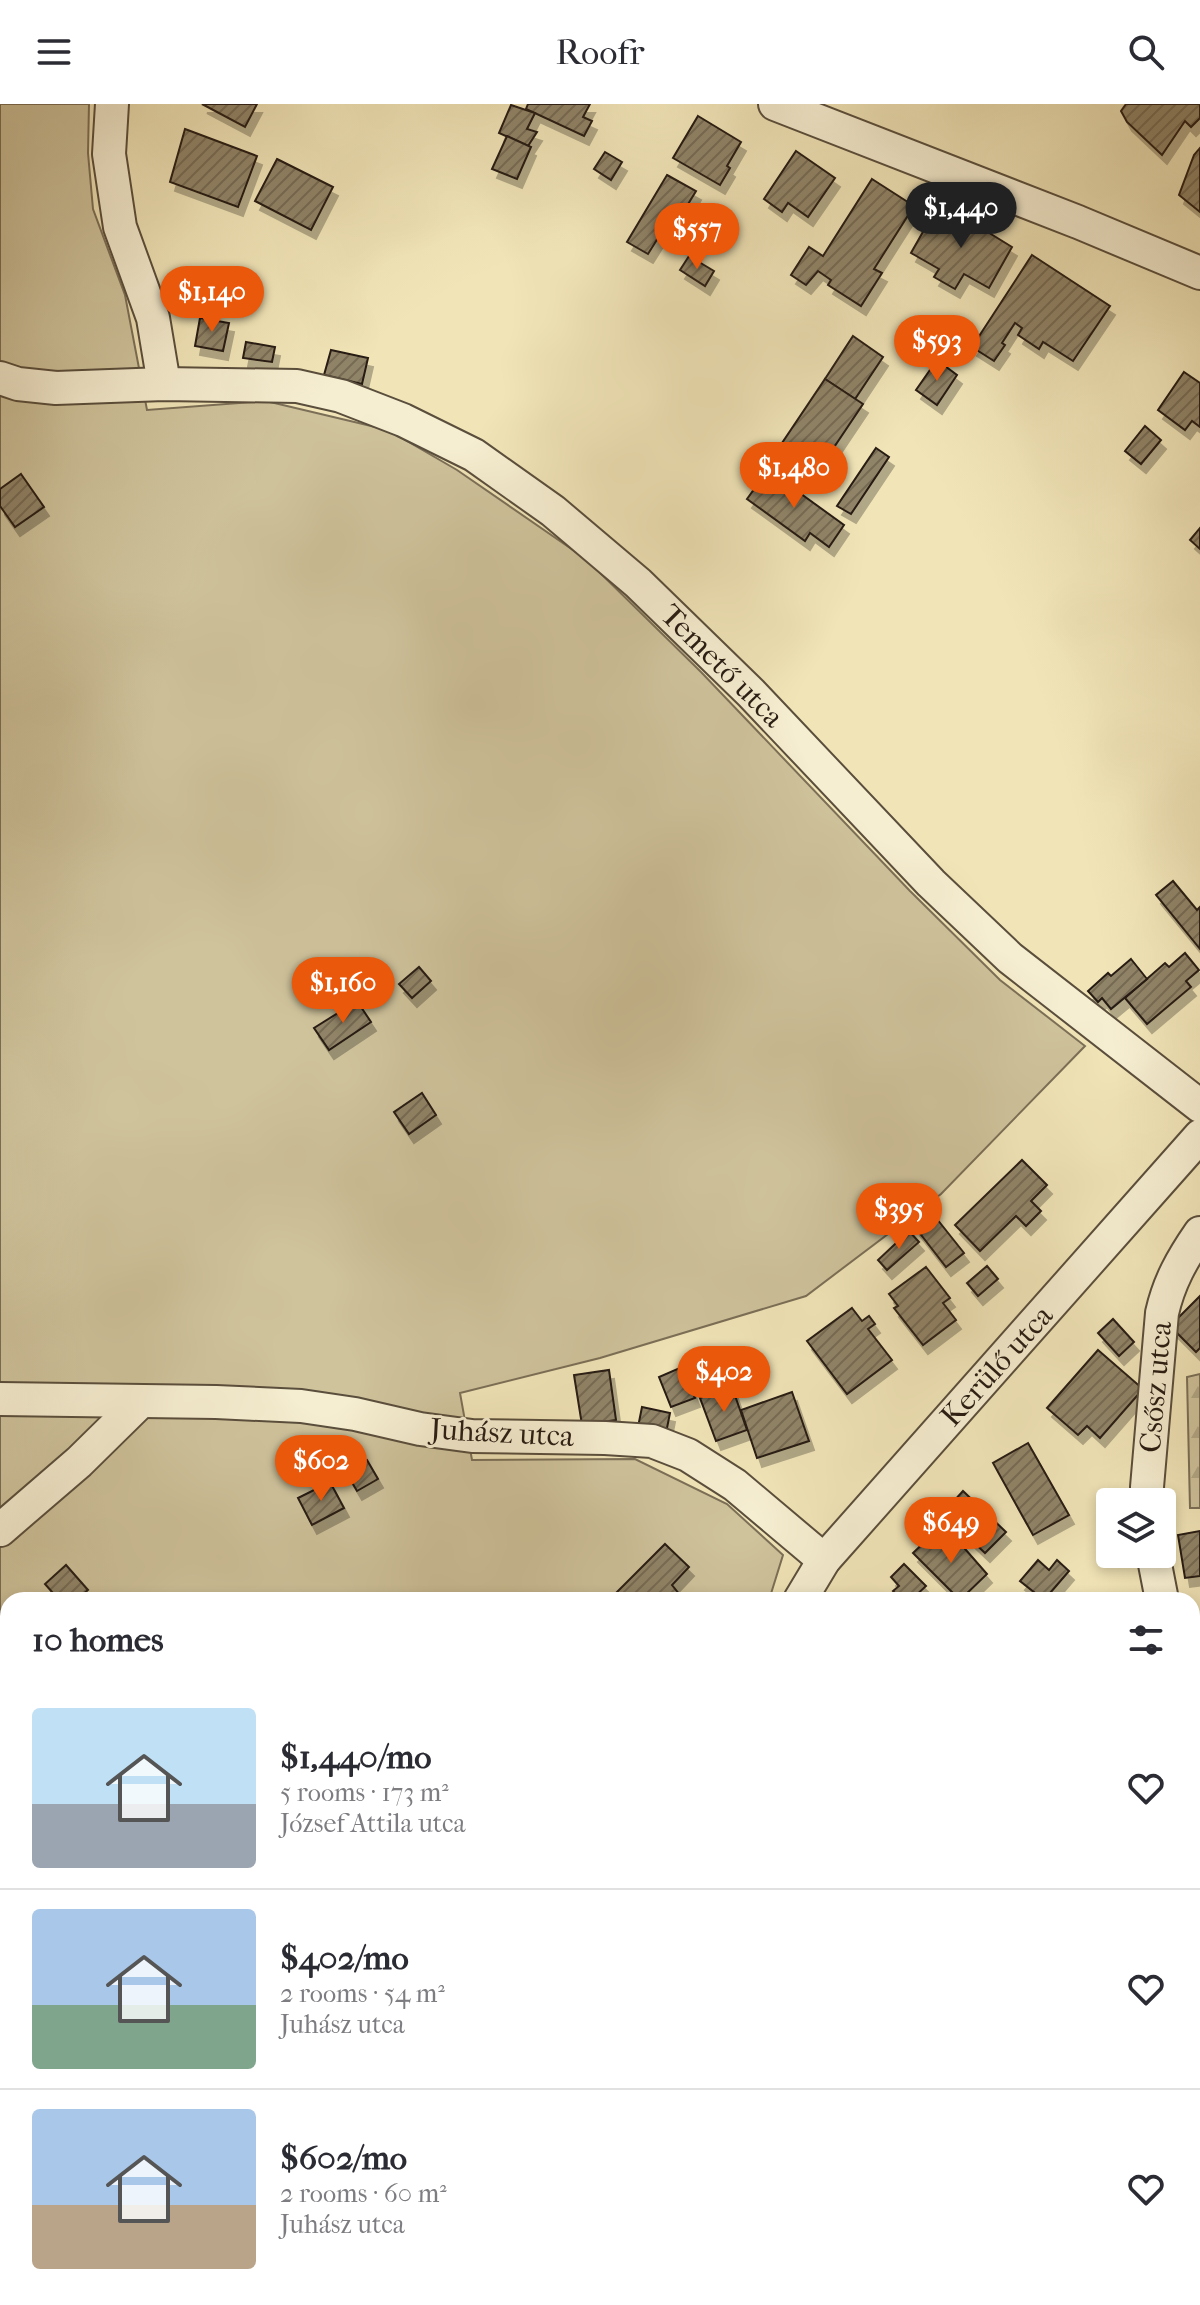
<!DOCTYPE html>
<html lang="en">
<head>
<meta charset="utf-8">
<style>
	:root { --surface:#fff; --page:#f2f2f3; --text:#2b2b33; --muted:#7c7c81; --line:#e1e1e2; --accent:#ea580c }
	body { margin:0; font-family:"IM FELL French Canon",serif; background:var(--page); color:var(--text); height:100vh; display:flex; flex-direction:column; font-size:30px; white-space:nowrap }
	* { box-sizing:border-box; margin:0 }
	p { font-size:26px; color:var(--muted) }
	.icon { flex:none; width:44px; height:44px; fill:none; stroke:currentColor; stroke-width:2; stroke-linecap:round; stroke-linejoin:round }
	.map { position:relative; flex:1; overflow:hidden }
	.details { position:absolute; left:0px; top:1488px; width:1200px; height:714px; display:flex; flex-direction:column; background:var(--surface); border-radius:24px 24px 0 0; box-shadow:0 4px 12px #0003 }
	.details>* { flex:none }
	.fabs { position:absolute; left:1096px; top:1384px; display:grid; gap:16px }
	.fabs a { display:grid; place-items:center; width:80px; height:80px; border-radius:8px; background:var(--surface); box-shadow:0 4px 12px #0003; font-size:40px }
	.price { position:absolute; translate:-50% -68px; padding:0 18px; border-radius:28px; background:var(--accent); color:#fff; font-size:26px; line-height:52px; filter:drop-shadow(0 2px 4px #0008) }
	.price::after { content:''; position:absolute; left:50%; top:48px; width:24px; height:18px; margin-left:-12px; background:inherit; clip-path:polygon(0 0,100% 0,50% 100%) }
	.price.selected { background:#222; color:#fff }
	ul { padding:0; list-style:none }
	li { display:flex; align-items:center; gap:24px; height:200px; padding:0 32px }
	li+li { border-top:2px solid var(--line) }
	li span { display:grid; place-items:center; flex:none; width:224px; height:160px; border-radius:8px; color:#555 }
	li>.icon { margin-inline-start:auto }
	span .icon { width:96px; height:96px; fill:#fffc; stroke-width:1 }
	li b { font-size:34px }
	h2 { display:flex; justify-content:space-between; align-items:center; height:96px; padding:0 32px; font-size:34px }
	header { display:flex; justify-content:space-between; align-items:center; height:104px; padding:0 32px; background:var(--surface); font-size:36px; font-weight:600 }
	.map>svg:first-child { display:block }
	.forest { fill:url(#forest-firs); stroke:#7b6f57; stroke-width:2 }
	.garden { fill:#cfc39c; stroke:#7b6f57; stroke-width:2 }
	.building { fill:url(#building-hatch); stroke:#271b12; stroke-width:2; filter:url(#shadow) }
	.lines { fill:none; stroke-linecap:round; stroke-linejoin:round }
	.minor-casing { stroke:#5a4e3c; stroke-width:36 }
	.minor { stroke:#f6eed1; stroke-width:32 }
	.labels { text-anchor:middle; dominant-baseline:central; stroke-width:6; stroke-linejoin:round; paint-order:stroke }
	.street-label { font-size:30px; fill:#271b12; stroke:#f6eed1 }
</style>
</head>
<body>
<header><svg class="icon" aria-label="menu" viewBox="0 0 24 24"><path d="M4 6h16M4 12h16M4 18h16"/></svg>Roofr<svg class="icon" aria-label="search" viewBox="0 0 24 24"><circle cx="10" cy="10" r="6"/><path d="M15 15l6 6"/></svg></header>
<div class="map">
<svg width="1200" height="2201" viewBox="0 0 1200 2201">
	<defs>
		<pattern id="forest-firs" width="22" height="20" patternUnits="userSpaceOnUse" patternTransform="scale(2)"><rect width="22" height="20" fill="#cfc39c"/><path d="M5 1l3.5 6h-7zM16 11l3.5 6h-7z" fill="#b2a785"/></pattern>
		<pattern id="building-hatch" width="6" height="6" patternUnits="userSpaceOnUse" patternTransform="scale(2)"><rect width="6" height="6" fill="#908468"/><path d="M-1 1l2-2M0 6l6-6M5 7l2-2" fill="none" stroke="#766b54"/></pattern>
		<filter id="shadow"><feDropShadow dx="5" dy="9" stdDeviation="0" flood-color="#0004"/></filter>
	</defs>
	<rect width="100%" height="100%" fill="#f1e5b8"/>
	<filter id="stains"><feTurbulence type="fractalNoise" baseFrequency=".0025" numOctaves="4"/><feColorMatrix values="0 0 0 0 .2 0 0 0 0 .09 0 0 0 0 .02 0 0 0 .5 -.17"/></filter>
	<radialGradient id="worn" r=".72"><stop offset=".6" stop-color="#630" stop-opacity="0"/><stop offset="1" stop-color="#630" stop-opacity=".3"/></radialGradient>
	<g class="forest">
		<path d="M1200 1270V1404H1190L1187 1273Z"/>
		<path d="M1200 2094V2201H1114V2194H1192V2096Z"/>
	</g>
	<path class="garden" d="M0 0H89L88 49 93 105 125 191 147 306 266 297 388 326 457 366 586 455 701 568 910 787 1000 876 1085 942 941 1090 806 1192 600 1254 460 1289 472 1356 635 1355 727 1400 783 1451 769 1496H8V2194H778L776 2201H0Z"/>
	<g class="building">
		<path d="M202 0H257L245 23Z"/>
		<path d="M528 0H590L583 13 592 17 584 32 526 5Z"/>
		<path d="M1126 0H1200V14L1191 23 1185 17 1162 51 1127 18 1121 7Z"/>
		<path d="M511 1 535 9 527 25 537 28 528 42 499 29Z"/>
		<path d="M698 12 741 38 727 62 730 64 720 81 673 54Z"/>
		<path d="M185 25 257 52 238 103 170 78Z"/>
		<path d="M507 32 531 43 517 75 492 65Z"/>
		<path d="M1200 44V108L1179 91 1194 51Z"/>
		<path d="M796 47 835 74 808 113 788 99 782 108 764 95Z"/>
		<path d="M605 48 622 58 611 76 594 65Z"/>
		<path d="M277 55 333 83 311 126 255 97Z"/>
		<path d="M667 71 696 87 665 138 658 134 648 150 627 138Z"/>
		<path d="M872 75 914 102 874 165 882 169 861 202 828 181 831 176 818 167 806 181 791 171 809 143 823 152Z"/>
		<path d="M937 103 958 115 960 111 1012 143 989 184 964 170 955 185 934 173 939 165 911 149Z"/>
		<path d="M1032 151 1110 202 1073 257 1043 238 1039 245 1018 231 1022 224 1015 219 1002 239 1005 241 994 257 972 243Z"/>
		<path d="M689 152 714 167 705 182 680 166Z"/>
		<path d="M200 214 229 219 223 247 195 242Z"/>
		<path d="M853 232 883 253 855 295 825 275Z"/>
		<path d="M246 238 275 243 272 258 243 254Z"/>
		<path d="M331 246 368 254 362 280 324 271Z"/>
		<path d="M937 256 957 271 937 301 916 286Z"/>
		<path d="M1184 268 1200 279V323L1192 317 1185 326 1158 306Z"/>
		<path d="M825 275 863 300 816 370 778 345Z"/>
		<path d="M1145 322 1161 336 1141 360 1125 347Z"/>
		<path d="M876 344 889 353 851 410 837 402Z"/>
		<path d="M768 366 844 421 829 443 810 429 805 437 747 395Z"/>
		<path d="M21 370 44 403 15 423 0 402V385Z"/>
		<path d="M1200 424V445L1190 436Z"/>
		<path d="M1173 777 1197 806 1200 803V845L1156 791Z"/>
		<path d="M1185 849 1199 866 1186 877 1191 883 1147 920 1125 894 1165 859 1169 863Z"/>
		<path d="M1131 855 1147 875 1111 905 1102 894 1098 898 1088 887 1108 869 1111 872Z"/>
		<path d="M419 863 431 877 412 894 399 880Z"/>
		<path d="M357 897 371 918 329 946 314 924Z"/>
		<path d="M422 989 436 1011 409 1030 394 1008Z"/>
		<path d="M1022 1056 1047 1081 1031 1097 1041 1107 1026 1122 1016 1112 980 1147 955 1121Z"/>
		<path d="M933 1110 964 1149 946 1163 915 1123Z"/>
		<path d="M909 1127 919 1138 887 1166 878 1156Z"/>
		<path d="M987 1162 998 1175 978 1192 967 1179Z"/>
		<path d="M926 1163 950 1194 943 1199 956 1216 923 1241 894 1204 898 1202 889 1190Z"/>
		<path d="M1200 1192V1244L1196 1248 1170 1222Z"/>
		<path d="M852 1204 862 1217 869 1212 875 1220 868 1225 892 1256 847 1290 807 1237Z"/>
		<path d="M1113 1215 1134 1238 1119 1252 1098 1229Z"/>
		<path d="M1098 1246 1143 1285 1100 1334 1087 1322 1078 1331 1047 1304Z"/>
		<path d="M682 1263 695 1294 671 1303 659 1273Z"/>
		<path d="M609 1266 616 1316 582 1321 574 1271Z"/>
		<path d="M732 1283 747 1326 716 1337 700 1294Z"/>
		<path d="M792 1288 809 1337 757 1354 741 1306Z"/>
		<path d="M642 1303 670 1309 665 1334 637 1328Z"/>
		<path d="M1028 1339 1069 1411 1033 1431 993 1359Z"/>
		<path d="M367 1356 378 1375 357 1387 346 1368Z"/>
		<path d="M330 1378 344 1404 312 1421 298 1394Z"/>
		<path d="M963 1387 1006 1428 985 1449 943 1409Z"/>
		<path d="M1200 1427V1472L1185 1474 1178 1431Z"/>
		<path d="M935 1428 952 1445 959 1438 987 1470 960 1496 913 1449Z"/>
		<path d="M665 1440 689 1463 672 1481 684 1496H663L660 1493 657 1496H609Z"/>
		<path d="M1038 1456 1049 1466 1057 1456 1069 1467 1044 1496 1020 1477Z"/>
		<path d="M904 1460 926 1482 911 1496H902L893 1487 899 1482 891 1473Z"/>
		<path d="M66 1461 88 1486 76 1496H59L45 1480Z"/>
		<path d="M1192 1727 1200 1740V1752L1192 1757Z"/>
		<path d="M676 2194H691L717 2201H675Z"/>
	</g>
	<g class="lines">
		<defs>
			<g id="minor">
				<path d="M112 0 109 50 120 123 153 214 164 280"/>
				<path d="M775 0 1078 118 1200 169"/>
				<path d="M0 274 18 280 56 284 164 280 297 282 341 292 403 316 474 351 553 407 638 479 751 589 931 779 1010 854 1200 1002"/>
				<path d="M0 1295 216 1298 301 1302 355 1310 420 1325 472 1332 605 1334 652 1337 688 1351 735 1381 824 1456"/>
				<path d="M1148 1398 1147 1383 1162 1209C1169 1178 1182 1155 1200 1129"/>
				<path d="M0 1426 79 1358 140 1298"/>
				<path d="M1153 1450 1162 1496"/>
				<path d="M800 1496 824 1456 1200 1032"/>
				<path d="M1192 1574 1200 1590"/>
				<path d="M588 2201 589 2194"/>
			</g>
		</defs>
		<use href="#minor" class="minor-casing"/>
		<use href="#minor" class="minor"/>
	</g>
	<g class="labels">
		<g class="street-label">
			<text transform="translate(722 562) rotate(45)">Temető utca</text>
			<text transform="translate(997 1262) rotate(-48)">Kerülő utca</text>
			<text transform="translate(1156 1283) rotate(-85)">Csősz utca</text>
			<text transform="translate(502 1329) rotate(3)">Juhász utca</text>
		</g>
	</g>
	<rect width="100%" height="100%" filter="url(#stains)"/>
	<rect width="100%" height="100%" fill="url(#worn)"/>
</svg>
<div class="fabs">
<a><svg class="icon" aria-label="layers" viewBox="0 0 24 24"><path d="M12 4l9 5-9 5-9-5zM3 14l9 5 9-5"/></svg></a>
</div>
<b class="price selected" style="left:961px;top:146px">$1,440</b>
<b class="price" style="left:697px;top:167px">$557</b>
<b class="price" style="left:212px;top:230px">$1,140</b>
<b class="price" style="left:937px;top:279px">$593</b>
<b class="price" style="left:794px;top:406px">$1,480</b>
<b class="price" style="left:343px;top:921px">$1,160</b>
<b class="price" style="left:899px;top:1147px">$395</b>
<b class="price" style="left:724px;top:1310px">$402</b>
<b class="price" style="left:321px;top:1399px">$602</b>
<b class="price" style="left:951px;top:1461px">$649</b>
<section class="details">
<h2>10 homes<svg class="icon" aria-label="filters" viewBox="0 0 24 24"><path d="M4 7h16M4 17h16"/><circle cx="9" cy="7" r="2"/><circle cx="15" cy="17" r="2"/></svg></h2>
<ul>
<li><span style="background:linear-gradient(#bfe0f5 60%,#9aa5b1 0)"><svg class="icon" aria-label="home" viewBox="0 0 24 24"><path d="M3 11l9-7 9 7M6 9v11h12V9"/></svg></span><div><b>$1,440/mo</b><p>5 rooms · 173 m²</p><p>József Attila utca</p></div><svg class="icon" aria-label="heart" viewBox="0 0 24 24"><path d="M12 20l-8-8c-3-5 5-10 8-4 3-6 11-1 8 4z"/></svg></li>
<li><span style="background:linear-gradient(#a9c7e8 60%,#7fa58c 0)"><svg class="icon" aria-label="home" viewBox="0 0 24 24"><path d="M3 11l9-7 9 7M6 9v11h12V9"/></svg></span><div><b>$402/mo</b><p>2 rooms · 54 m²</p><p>Juhász utca</p></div><svg class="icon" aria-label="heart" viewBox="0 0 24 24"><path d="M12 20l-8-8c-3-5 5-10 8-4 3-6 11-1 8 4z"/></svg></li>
<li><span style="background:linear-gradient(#a9c7e8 60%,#b9a48a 0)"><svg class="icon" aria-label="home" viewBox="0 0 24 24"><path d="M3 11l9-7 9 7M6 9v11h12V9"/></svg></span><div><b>$602/mo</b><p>2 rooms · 60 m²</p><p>Juhász utca</p></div><svg class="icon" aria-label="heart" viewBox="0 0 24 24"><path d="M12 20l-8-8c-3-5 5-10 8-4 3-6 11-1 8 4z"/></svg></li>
</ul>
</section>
</div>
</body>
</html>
